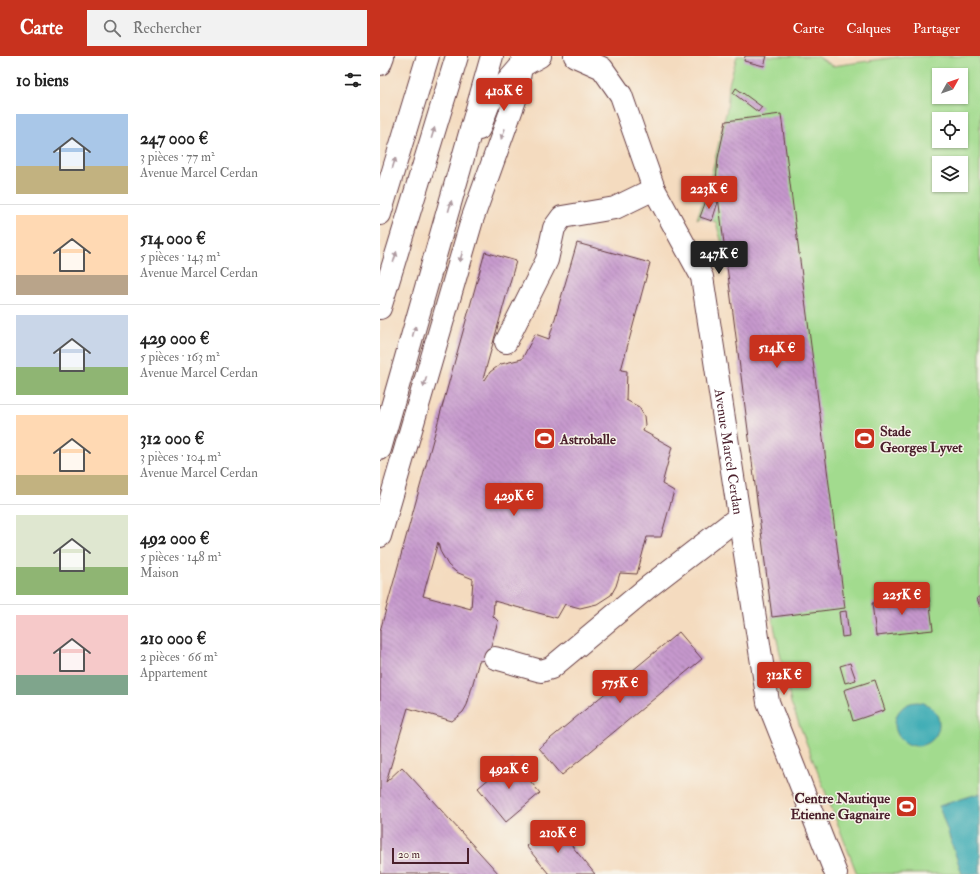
<!DOCTYPE html>
<html lang="fr">
<head>
<meta charset="utf-8">
<style>
	:root { --surface:#fff; --page:#f2f2f2; --text:#222; --muted:#767676; --line:#e0e0e0; --accent:#c8321e }
	body { margin:0; font-family:"IM FELL Double Pica",serif; background:var(--page); color:var(--text); height:100vh; display:flex; flex-direction:column; font-size:15px; white-space:nowrap }
	* { box-sizing:border-box; margin:0 }
	p { font-size:13px; color:var(--muted) }
	.icon { flex:none; width:22px; height:22px; fill:none; stroke:currentColor; stroke-width:2; stroke-linecap:round; stroke-linejoin:round }
	.map { position:relative; flex:1; overflow:hidden }
	.side { display:flex; flex-direction:column; background:var(--surface); width:380px }
	.side>* { flex:none }
	.needle { width:26px; rotate:50deg }
	.controls { position:absolute; left:552px; top:12px; display:grid; gap:8px }
	.controls a { display:grid; place-items:center; width:36px; height:36px; border-radius:0px; background:var(--surface); box-shadow:0 1px 3px #0004; font-size:20px }
	.scale { position:absolute; left:12px; bottom:10px; width:77px; box-sizing:border-box; padding-left:4px; border:2px solid #4a1f2b; border-top:0; font-size:11px; line-height:14px; white-space:nowrap; color:#4a1f2b; -webkit-text-stroke:3px #f7f3e8; paint-order:stroke }
	.price { position:absolute; translate:-50% -34px; padding:0 9px; border-radius:4px; background:var(--accent); color:#fff; font-size:13px; line-height:26px; filter:drop-shadow(0 1px 2px #0008) }
	.price::after { content:''; position:absolute; left:50%; top:24px; width:12px; height:9px; margin-left:-6px; background:inherit; clip-path:polygon(0 0,100% 0,50% 100%) }
	.price.on { background:#222; color:#fff }
	ul { padding:0; list-style:none }
	li { display:flex; align-items:center; gap:12px; height:100px; padding:0 16px }
	li+li { border-top:1px solid var(--line) }
	li span { display:grid; place-items:center; flex:none; width:112px; height:80px; border-radius:0px; color:#555 }
	li>.icon { margin-inline-start:auto }
	span .icon { width:48px; height:48px; fill:#fffc; stroke-width:1 }
	li b { font-size:17px }
	h2 { display:flex; justify-content:space-between; align-items:center; height:48px; padding:0 16px; font-size:17px }
	header { display:flex; align-items:center; gap:24px; box-sizing:border-box; height:56px; padding:0 20px; background:var(--accent); color:#fff }
	header strong { font-size:19px }
	nav { display:flex; gap:22px; margin-inline-start:auto; font-size:14px }
	.search { width:280px; height:36px; background:var(--page); display:flex; align-items:center; gap:10px; box-sizing:border-box; padding:0 14px; border-radius:0px; color:var(--muted); font-size:15px }
	main { display:flex; flex:1; min-height:0 }
	.map>svg:first-child { display:block }
	.green { fill:#a2db8e; stroke:#767d5c; fill-rule:evenodd }
	.water { fill:#3aabb4; stroke:#426570 }
	.building { fill:url(#building-back-hatch); fill-rule:evenodd }
	.lines { fill:none; stroke-linecap:round; stroke-linejoin:round }
	.minor-casing { stroke:#643b41; stroke-width:24 }
	.major-casing { stroke:#643b41; stroke-width:24 }
	.highway-casing { stroke:#643b41; stroke-width:24 }
	.minor { stroke:#fff; stroke-width:22 }
	.major { stroke:#fff; stroke-width:22 }
	.highway { stroke:#fff; stroke-width:22 }
	.oneway { fill:#ae9aa0 }
	.labels { text-anchor:middle; dominant-baseline:central; stroke-width:3; stroke-linejoin:round; paint-order:stroke }
	.poi-label { font-size:14px; font-weight:bold; fill:#4a1f2b; stroke:#f7f3e8; text-anchor:start }
	.street-label { font-size:14px; fill:#4a1f2b; stroke:#f7f3e8 }
</style>
</head>
<body>
<header>
<strong>Carte</strong>
<div class="search"><svg class="icon" aria-label="search" viewBox="0 0 24 24"><circle cx="10" cy="10" r="6"/><path d="M15 15l6 6"/></svg>Rechercher</div>
<nav><a>Carte</a><a>Calques</a><a>Partager</a></nav>
</header>
<main>
<section class="side">
<h2>10 biens<svg class="icon" aria-label="filters" viewBox="0 0 24 24"><path d="M4 7h16M4 17h16"/><circle cx="9" cy="7" r="2"/><circle cx="15" cy="17" r="2"/></svg></h2>
<ul>
<li><span style="background:linear-gradient(#a9c7e8 65%,#c2b280 0)"><svg class="icon" aria-label="home" viewBox="0 0 24 24"><path d="M3 11l9-7 9 7M6 9v11h12V9"/></svg></span><div><b>247 000 €</b><p>3 pièces · 77 m²</p><p>Avenue Marcel Cerdan</p></div></li>
<li><span style="background:linear-gradient(#ffd9b3 75%,#b9a48a 0)"><svg class="icon" aria-label="home" viewBox="0 0 24 24"><path d="M3 11l9-7 9 7M6 9v11h12V9"/></svg></span><div><b>514 000 €</b><p>5 pièces · 143 m²</p><p>Avenue Marcel Cerdan</p></div></li>
<li><span style="background:linear-gradient(#c9d6e8 65%,#8fb573 0)"><svg class="icon" aria-label="home" viewBox="0 0 24 24"><path d="M3 11l9-7 9 7M6 9v11h12V9"/></svg></span><div><b>429 000 €</b><p>5 pièces · 163 m²</p><p>Avenue Marcel Cerdan</p></div></li>
<li><span style="background:linear-gradient(#ffd9b3 75%,#c2b280 0)"><svg class="icon" aria-label="home" viewBox="0 0 24 24"><path d="M3 11l9-7 9 7M6 9v11h12V9"/></svg></span><div><b>312 000 €</b><p>3 pièces · 104 m²</p><p>Avenue Marcel Cerdan</p></div></li>
<li><span style="background:linear-gradient(#dfe7d0 65%,#8fb573 0)"><svg class="icon" aria-label="home" viewBox="0 0 24 24"><path d="M3 11l9-7 9 7M6 9v11h12V9"/></svg></span><div><b>492 000 €</b><p>5 pièces · 148 m²</p><p>Maison</p></div></li>
<li><span style="background:linear-gradient(#f6c9c9 75%,#7fa58c 0)"><svg class="icon" aria-label="home" viewBox="0 0 24 24"><path d="M3 11l9-7 9 7M6 9v11h12V9"/></svg></span><div><b>210 000 €</b><p>2 pièces · 66 m²</p><p>Appartement</p></div></li>
</ul>
</section>
<div class="map">
<svg width="600" height="818" viewBox="0 0 600 818">
	<defs>
		<pattern id="building-back-hatch" width="6" height="6" patternUnits="userSpaceOnUse"><rect width="6" height="6" fill="#c699cd"/><path d="M-1 5l2 2M0 0l6 6M5-1l2 2" fill="none" stroke="#a37ca7"/></pattern>
	</defs>
	<rect width="100%" height="100%" fill="#f7f3e8"/>
	<filter id="ink" filterUnits="userSpaceOnUse"><feTurbulence type="fractalNoise" baseFrequency=".025" numOctaves="2"/><feDisplacementMap in="SourceGraphic" scale="8" xChannelSelector="R" yChannelSelector="G"/><feConvolveMatrix kernelMatrix="1 2 1 2 8 2 1 2 1" color-interpolation-filters="sRGB"/></filter>
	<filter id="wash" filterUnits="userSpaceOnUse"><feTurbulence type="fractalNoise" baseFrequency=".012" numOctaves="4" result="noise"/><feDisplacementMap in="SourceGraphic" scale="16" xChannelSelector="R" yChannelSelector="G"/><feGaussianBlur stdDeviation="0.9" result="paint"/><feColorMatrix in="noise" values="0 0 0 0 0 0 0 0 0 0 0 0 0 0 0 0 0 1.4 0 .05"/><feComposite in="paint" operator="in"/></filter>
	<g filter="url(#wash)">
		<rect width="100%" height="100%" fill="#f4dbbf"/>
		<path class="green" d="M357 0H437L453 10 524 0H600V818H477L411 647 392 561 347 205 336 166 320 161 317 163 331 120 347 53 349 28ZM559 19H581V41H559ZM559 63H581V85H559ZM559 107H581V129H559Z"/>
		<g class="water">
			<circle cx="537" cy="668" r="22"/>
			<path d="M600 737V818H582L559 750Z"/>
		</g>
		<g id="blocks">
			<g class="building">
				<path d="M365 0H387L384 10 364 5Z"/>
				<path d="M356 32 382 51 378 56 353 37Z"/>
				<path d="M401 58 465 552 392 561 336 125 338 102 346 65Z"/>
				<path d="M327 142 338 146 332 165 320 161Z"/>
				<path d="M197 187 270 207 241 314 247 315 246 344 259 351 264 360 265 369 263 375 292 391 282 428 294 435 281 481H267L257 518 240 517 236 530 231 539 217 548 200 552 185 548 177 562 114 545 113 560 118 565 108 600 106 604 99 605 87 649 83 656 72 665 28 652 6 726 22 711 119 818H0V575L105 196 136 205 103 323 105 324 110 316 121 308 142 303 155 278 169 283ZM58 486 60 495 68 509 76 516 93 523 91 553 43 540Z"/>
				<path d="M600 540V551L597 542Z"/>
				<path d="M549 541 553 574 496 580 492 547Z"/>
				<path d="M466 555 469 580 462 581 459 556Z"/>
				<path d="M299 576 322 603 182 719 159 692Z"/>
				<path d="M470 607 476 624 465 627 460 610Z"/>
				<path d="M495 624 505 654 473 665 464 634Z"/>
				<path d="M132 703 160 737 126 766 98 732Z"/>
				<path d="M173 767 215 818H169L146 790Z"/>
			</g>
		</g>
	</g>
	<g filter="url(#ink)">
		<use href="#blocks" fill-opacity="0" stroke="#643b41" stroke-width="1"/>
		<g class="lines">
			<defs>
				<g id="minor">
					<path id="s1" d="M195 0 222 12 241 39 274 133 322 221 388 646 456 818"/>
					<path d="M99 73 109 47 140 11 160 0"/>
					<path d="M126 286 167 204 174 172 182 161 235 152 274 133"/>
					<path d="M0 480 92 164 135 44 143 0"/>
					<path d="M115 602 161 615 171 612 267 532 359 461"/>
				</g>
				<path id="major" d="M0 393 112 0"/>
				<g id="highway">
					<path d="M0 8 3 0"/>
					<path d="M0 158 48 0"/>
					<path d="M0 252 77 0"/>
				</g>
			</defs>
			<use href="#minor" class="minor-casing"/>
			<use href="#major" class="major-casing"/>
			<use href="#highway" class="highway-casing"/>
			<use href="#minor" class="minor"/>
			<use href="#major" class="major"/>
			<use href="#highway" class="highway"/>
		</g>
		<defs><path id="oneway-solid" d="M-6-.8H1V-3.2L6.5 0L1 3.2V.8H-6Z"/></defs>
		<g class="oneway">
			<use href="#oneway-solid" transform="translate(53 77) rotate(-73)"/>
			<use href="#oneway-solid" transform="translate(123 78) rotate(110)"/>
			<use href="#oneway-solid" transform="translate(14 107) rotate(-73)"/>
			<use href="#oneway-solid" transform="translate(70 150) rotate(-74)"/>
			<use href="#oneway-solid" transform="translate(15 201) rotate(-73)"/>
			<use href="#oneway-solid" transform="translate(81 201) rotate(106)"/>
			<use href="#oneway-solid" transform="translate(34 275) rotate(-74)"/>
			<use href="#oneway-solid" transform="translate(45 326) rotate(106)"/>
		</g>
	</g>
	<defs>
		<symbol id="stadium-square" viewBox="-11 -11 22 22"><rect x="-9" y="-9" width="18" height="18" rx="4" fill="#c8321e" stroke="#f7f3e8"/><path d="M0-5a6.5 5 0 1 0 0 10a6.5 5 0 1 0 0-10ZM-3.5-1.8h7v3.6h-7Z" fill="#fff"/></symbol>
	</defs>
	<g fill-rule="evenodd">
		<use href="#stadium-square" x="152" y="370" width="25" height="25"/>
		<use href="#stadium-square" x="472" y="370" width="25" height="25"/>
		<use href="#stadium-square" x="514" y="738" width="25" height="25"/>
	</g>
	<g class="labels">
		<g class="poi-label">
			<text x="500" y="375">Stade<tspan x="500" dy="16">Georges Lyvet</tspan></text>
			<text x="180" y="383">Astroballe</text>
			<text x="510" y="742" text-anchor="end">Centre Nautique<tspan x="510" dy="16">Etienne Gagnaire</tspan></text>
		</g>
		<g class="street-label">
			<text stroke="none"><textPath href="#s1" startOffset="439">Avenue Marcel Cerdan</textPath></text>
		</g>
	</g>
</svg>
<div class="controls">
<a><svg class="needle" viewBox="-14 -14 28 28"><path d="M0-13l5 13h-10z" fill="#e53935"/><path d="M0 13l5-13h-10z" fill="#767676"/></svg></a>
<a><svg class="icon" aria-label="locate" viewBox="0 0 24 24"><circle cx="12" cy="12" r="6"/><path d="M12 2v4M12 18v4M2 12h4M18 12h4"/></svg></a>
<a><svg class="icon" aria-label="layers" viewBox="0 0 24 24"><path d="M12 4l9 5-9 5-9-5zM3 14l9 5 9-5"/></svg></a>
</div>
<div class="scale">20 m</div>
<b class="price" style="left:124px;top:56px">410K €</b>
<b class="price" style="left:329px;top:154px">223K €</b>
<b class="price on" style="left:339px;top:219px">247K €</b>
<b class="price" style="left:397px;top:313px">514K €</b>
<b class="price" style="left:134px;top:461px">429K €</b>
<b class="price" style="left:522px;top:560px">225K €</b>
<b class="price" style="left:404px;top:640px">312K €</b>
<b class="price" style="left:240px;top:648px">575K €</b>
<b class="price" style="left:129px;top:734px">492K €</b>
<b class="price" style="left:178px;top:798px">210K €</b>
</div>
</main>
</body>
</html>
